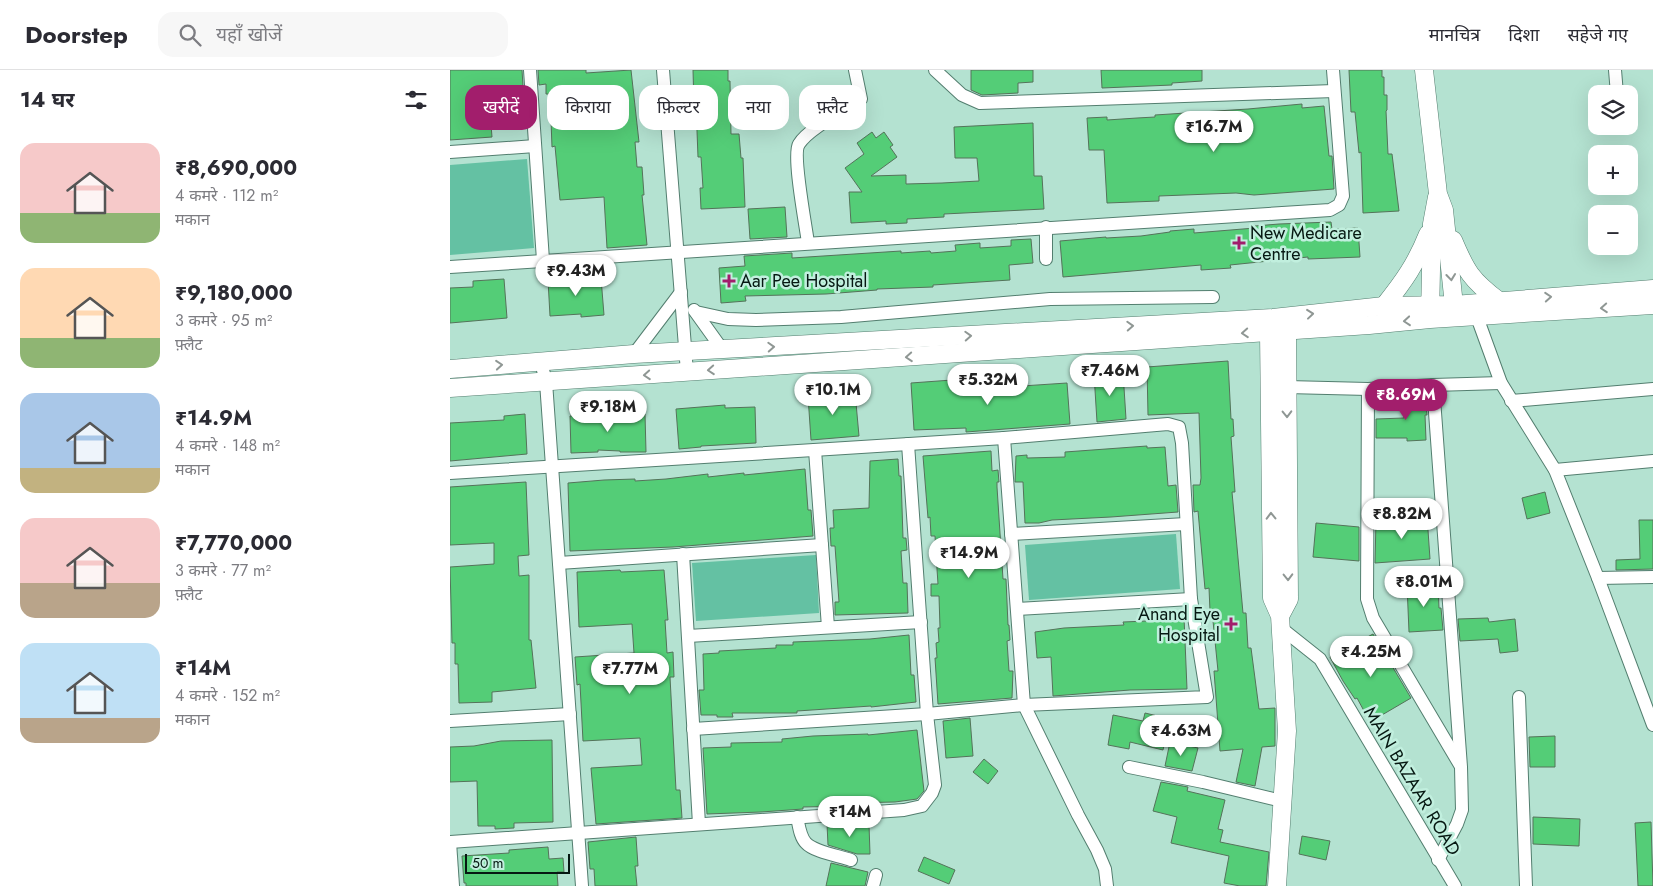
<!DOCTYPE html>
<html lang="hi">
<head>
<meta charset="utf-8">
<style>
	:root { --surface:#fff; --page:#f7f7f7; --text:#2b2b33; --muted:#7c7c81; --line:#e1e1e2; --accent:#a21e6c }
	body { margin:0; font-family:Jost,"Noto Sans Devanagari",sans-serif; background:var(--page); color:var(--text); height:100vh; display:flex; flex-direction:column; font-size:19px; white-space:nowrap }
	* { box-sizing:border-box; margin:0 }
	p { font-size:16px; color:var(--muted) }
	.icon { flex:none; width:28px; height:28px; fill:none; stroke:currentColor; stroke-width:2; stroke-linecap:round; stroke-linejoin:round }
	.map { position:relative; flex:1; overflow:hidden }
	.sheet { display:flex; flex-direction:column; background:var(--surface); width:450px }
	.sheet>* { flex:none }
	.guide { position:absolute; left:15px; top:15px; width:475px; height:45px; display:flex; gap:10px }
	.tools { position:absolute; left:1138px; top:15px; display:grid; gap:10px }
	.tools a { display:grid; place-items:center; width:50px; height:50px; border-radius:10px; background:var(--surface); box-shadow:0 5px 20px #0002; font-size:25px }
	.scale { position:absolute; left:15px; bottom:12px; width:105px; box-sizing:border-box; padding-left:5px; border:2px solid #061812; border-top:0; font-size:14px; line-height:18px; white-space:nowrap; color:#061812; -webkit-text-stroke:4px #c1efde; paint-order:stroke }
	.price { position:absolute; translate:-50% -42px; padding:0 11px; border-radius:18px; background:#fff; color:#222; font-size:16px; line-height:32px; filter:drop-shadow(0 1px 2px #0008) }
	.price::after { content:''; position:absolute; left:50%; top:30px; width:15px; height:11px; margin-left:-8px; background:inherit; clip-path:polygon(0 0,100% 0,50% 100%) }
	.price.on { background:var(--accent); color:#fff }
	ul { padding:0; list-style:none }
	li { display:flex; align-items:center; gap:15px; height:125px; padding:0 20px }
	li span { display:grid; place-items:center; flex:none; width:140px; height:100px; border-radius:15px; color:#555 }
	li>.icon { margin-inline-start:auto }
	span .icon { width:60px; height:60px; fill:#fffc; stroke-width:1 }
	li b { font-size:21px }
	h2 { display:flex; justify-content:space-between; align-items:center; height:60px; padding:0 20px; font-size:21px }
	.tag { padding:0 18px; border-radius:15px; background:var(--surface); box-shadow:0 5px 20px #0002; font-size:18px; line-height:45px }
	.tag.on { background:var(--accent); color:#fff }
	header { display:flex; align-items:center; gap:30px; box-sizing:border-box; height:70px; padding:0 25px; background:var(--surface); border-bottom:1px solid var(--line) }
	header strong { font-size:24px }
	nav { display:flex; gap:28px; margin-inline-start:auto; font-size:18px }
	.search { width:350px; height:45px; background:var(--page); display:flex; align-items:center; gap:12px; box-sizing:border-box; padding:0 18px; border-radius:15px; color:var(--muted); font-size:19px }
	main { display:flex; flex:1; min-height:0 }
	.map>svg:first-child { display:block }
	.green { fill:#64c1a3 }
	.building { fill:#54cd77; stroke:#54735a }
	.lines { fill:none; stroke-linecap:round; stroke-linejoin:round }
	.street-casing { stroke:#537e6f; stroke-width:14 }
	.secondary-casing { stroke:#537e6f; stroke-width:19 }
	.street { stroke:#fff; stroke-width:12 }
	.secondary { stroke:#fff; stroke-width:18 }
	.oneway { stroke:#8f9794 }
	.poi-dot { fill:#a21e6c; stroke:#c1efde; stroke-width:2 }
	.labels { text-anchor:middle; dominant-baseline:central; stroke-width:5; stroke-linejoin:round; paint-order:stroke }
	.poi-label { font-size:18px; fill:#061812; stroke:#c1efde; text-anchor:start }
	.street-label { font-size:18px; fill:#061812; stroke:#c1efde }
</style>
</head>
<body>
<header>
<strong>Doorstep</strong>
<div class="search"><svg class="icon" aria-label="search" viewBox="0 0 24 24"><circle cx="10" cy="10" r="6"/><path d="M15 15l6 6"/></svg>यहाँ खोजें</div>
<nav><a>मानचित्र</a><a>दिशा</a><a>सहेजे गए</a></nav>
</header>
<main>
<section class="sheet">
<h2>14 घर<svg class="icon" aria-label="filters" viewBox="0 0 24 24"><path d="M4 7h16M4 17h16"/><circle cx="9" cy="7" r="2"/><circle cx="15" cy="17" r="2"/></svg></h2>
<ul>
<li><span style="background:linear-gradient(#f6c9c9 70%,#8fb573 0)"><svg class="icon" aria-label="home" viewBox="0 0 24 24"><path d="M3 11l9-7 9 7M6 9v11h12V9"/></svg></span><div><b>₹8,690,000</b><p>4 कमरे · 112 m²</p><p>मकान</p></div></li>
<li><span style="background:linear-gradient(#ffd9b3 70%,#8fb573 0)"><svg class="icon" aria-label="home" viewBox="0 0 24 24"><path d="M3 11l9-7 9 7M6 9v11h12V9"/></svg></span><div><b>₹9,180,000</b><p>3 कमरे · 95 m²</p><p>फ़्लैट</p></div></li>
<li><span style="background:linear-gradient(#a9c7e8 75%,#c2b280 0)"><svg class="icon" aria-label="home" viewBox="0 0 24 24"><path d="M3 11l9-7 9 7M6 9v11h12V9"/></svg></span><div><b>₹14.9M</b><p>4 कमरे · 148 m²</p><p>मकान</p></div></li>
<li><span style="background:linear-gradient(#f6c9c9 65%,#b9a48a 0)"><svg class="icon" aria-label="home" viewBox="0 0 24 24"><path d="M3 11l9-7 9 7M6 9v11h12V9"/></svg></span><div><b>₹7,770,000</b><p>3 कमरे · 77 m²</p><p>फ़्लैट</p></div></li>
<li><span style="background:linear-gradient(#bfe0f5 75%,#b9a48a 0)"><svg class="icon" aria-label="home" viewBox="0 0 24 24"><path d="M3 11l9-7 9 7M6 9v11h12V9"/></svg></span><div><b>₹14M</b><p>4 कमरे · 152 m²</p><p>मकान</p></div></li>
</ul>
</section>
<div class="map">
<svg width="1203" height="816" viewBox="0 0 1203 816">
	<rect width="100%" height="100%" fill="#b4e2d1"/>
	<g class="green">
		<path d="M77 89 84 178 0 185V95Z"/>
		<path d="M726 464 730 519 579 530 575 475Z"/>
		<path d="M366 485 369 543 246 551 242 493Z"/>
	</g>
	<g class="building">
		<path d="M0 0H72L73 16 38 18 42 67 0 70Z"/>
		<path d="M88 0H136V3L181 0 189 72H185L187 97H192L194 125H192L197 175 157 178 154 127 110 130 105 76 102 77 100 24H96V14L89 15Z"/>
		<path d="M243 0H278V11H280L281 64H289L291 88H293L295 137 251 139 250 118H253L251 87H248L246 35 244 36Z"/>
		<path d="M521 0H583V12L568 13V23L532 25 521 20Z"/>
		<path d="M651 0H752V11L722 13V15L652 18Z"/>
		<path d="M899 0H932V7H934V25H937V40L936 41 938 84H942L949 141 913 143 911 82 909 83 905 42H901Z"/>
		<path d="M852 34V38L874 36 879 86H882L884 119 804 125 786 123 709 126V131L657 133 654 80H639L637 48 657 47V50L687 48 705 47V45L798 39Z"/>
		<path d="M583 53 584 106H592L594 139 494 144V147L457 149V153L436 154V151L401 153 399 122H412L395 98 414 84 407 73 422 62 426 68 434 62 443 75 440 77 447 87 421 106 456 105V114L492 113 529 111 527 88H505L504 57Z"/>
		<path d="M335 137 337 167 300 169 298 139Z"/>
		<path d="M881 152 882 159 908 158 910 187 858 189V187L780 195 781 198 751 200V195L613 207 610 171 656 167V168L691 166 720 162V161L744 159V163L805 158V156L829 154Z"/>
		<path d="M581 169 583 193 559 195 560 210 483 215V217L427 219V220L376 224 295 226 296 231 271 233 269 198 295 196 294 186 342 183V188L451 181V183L480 181 481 183 506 181 505 175 530 173V178L561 176V170Z"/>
		<path d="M126 208V210L151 208 154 245 131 247V244L100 246 98 210Z"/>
		<path d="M54 209 57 248 0 253V218L23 217V211Z"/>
		<path d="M778 291 781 349H783L784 366 781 367 785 422H782L793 543H796L798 578H801L809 639 825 638V676L812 677 805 716 786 712 793 679 770 681 764 601H768L762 541H760L759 518 755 519 748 441 744 442 743 415H750L751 408 749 343 698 345 697 297Z"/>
		<path d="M673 302 676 349 647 352 644 304Z"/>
		<path d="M502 310 503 317 556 314 557 317 617 313 620 354 516 362V358L464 360 461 313Z"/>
		<path d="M405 322 409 366 361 370 358 326Z"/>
		<path d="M975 324 977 345H975L976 370 957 371V368H926V349L954 348 953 325Z"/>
		<path d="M275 335V338L305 337 306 373 251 376V377L229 379 226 339Z"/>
		<path d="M75 344 77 384 0 391V353L54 350V346Z"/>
		<path d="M150 344H195L196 382H170V381L148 380V382L121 383 120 346Z"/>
		<path d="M697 376V378L715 377 718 416 726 415 728 442 661 447 602 450 589 453H575L573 412H565L566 386 577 385V388L615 387V382Z"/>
		<path d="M541 381 542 401 548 400 549 412H547V417L553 509H556L558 555H559L560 570 557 571 559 601H563L562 628 488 634 485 588H487L486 573 489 572 488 558H490L489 526H481V514H488L487 499 485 466H481L480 447 478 448 473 386Z"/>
		<path d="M448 389 449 406H451L453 468H456L457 480 451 481 453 513H457L458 543 385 545V532H389L385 476H381L380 458H384L383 440 419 438 420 391Z"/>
		<path d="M355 399 358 440H361L363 466 223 477 120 481 118 413 154 410 185 409V411L216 409 258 404V407L294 403V405Z"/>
		<path d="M76 412 79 485 68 486 69 506 79 505V570H81L86 618 42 622V632L9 633 8 594H5V573H2L0 497 44 494V473L0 475V417Z"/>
		<path d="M1095 422 1100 443 1077 449 1072 428Z"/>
		<path d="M977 446 980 489 925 493 926 450Z"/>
		<path d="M1189 450H1203V499L1166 500V490L1190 489Z"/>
		<path d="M866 453 909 457V491L863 487Z"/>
		<path d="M170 500 171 502 214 500 218 550H215L217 583 223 582 224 607H220L226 720H230L232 748 146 754 141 698 192 695 190 668 133 671 130 614 127 615 125 587 184 583 182 554 129 557 127 502Z"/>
		<path d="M988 514 989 538H991L993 560 959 562 957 515Z"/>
		<path d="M734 547 737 619 680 620 603 626 601 587 587 588 585 562 614 558 674 555 673 552 720 550V548Z"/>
		<path d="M1038 548 1039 552 1065 549 1068 581 1050 583 1048 569 1010 571 1008 549Z"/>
		<path d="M923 564 961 628 920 652 907 628 905 629 893 611 880 587Z"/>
		<path d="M459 565 461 605H464L466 632 421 637V636L347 641V643H282L283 647H267V645H251L249 620H254L253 584 269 583V581L326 578V575H343V572L420 569Z"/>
		<path d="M695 643 720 649 713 680 680 672 679 679 658 675 663 645 693 651Z"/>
		<path d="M520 648 523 686 496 688 493 651Z"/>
		<path d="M467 660 474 721 467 729 445 732 398 733V736L353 737V739L311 742 257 744 253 678 281 677V673L332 672V669L363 666 418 664V665Z"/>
		<path d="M1105 666V697H1080L1079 667Z"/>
		<path d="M102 670 103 752 64 753V758L45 759V756H28L27 711 0 712V677L24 676 51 671Z"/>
		<path d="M720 672 748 678 742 701 715 696Z"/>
		<path d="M534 689 548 701 538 714 523 702Z"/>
		<path d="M711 712 738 717 737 721 775 730 768 759 773 760 770 772 819 782 816 816H790L774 813 779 786 721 773 727 747 703 741Z"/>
		<path d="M1083 747 1130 749 1129 776 1083 774Z"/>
		<path d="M399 752V755H419L420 784H407L378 775 377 754Z"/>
		<path d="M1201 752 1203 816H1188L1185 753Z"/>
		<path d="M852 766 880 771 876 790 849 784Z"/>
		<path d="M186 767 188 796H185L187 816H145L144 799H140L138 772Z"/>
		<path d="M98 777 99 789 113 788 114 802H107L108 816H16V813H14L12 786 59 783V780Z"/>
		<path d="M474 787 505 800 499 814 468 801Z"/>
		<path d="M381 793 418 802 415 816H376Z"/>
	</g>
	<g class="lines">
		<defs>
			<g id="street">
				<path d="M80 0 93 190"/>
				<path d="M213 0 237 302"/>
				<path d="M485 0 512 25 530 33 884 21"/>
				<path d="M1165 0 1167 24"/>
				<path d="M0 82 85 76"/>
				<path d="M596 157V189"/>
				<path d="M358 173C356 157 342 84 349 74 358 59 395 40 411 29L405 0"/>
				<path d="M0 197 880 140 889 135 893 126 883 0"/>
				<path d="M244 240 272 279"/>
				<path d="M246 242 278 249 306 250 391 247 600 229 763 227"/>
				<path d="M1027 247 1051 313 1105 400 1148 508 1203 655"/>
				<path d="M184 284 231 222"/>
				<path d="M91 292 96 312 132 816"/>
				<path d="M983 315 1011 697 1012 740 1007 754 988 790"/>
				<path d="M837 317 918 319 983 315 1051 313"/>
				<path d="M918 319 917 529 923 548 1010 695"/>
				<path d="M1061 331 1203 319"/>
				<path d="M554 368 574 635 628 745 647 780 655 799 657 816"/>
				<path d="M365 380 378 557"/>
				<path d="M1105 400 1203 391"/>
				<path d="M0 403 554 368 718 354 729 357 732 373 741 529 757 627 574 635 477 644 243 659"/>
				<path d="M561 464 736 454"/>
				<path d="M233 484 249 754"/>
				<path d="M109 493 372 475"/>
				<path d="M1148 508 1203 507"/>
				<path d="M567 539 741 529"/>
				<path d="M831 558 870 589 1005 816"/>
				<path d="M238 566 471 552"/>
				<path d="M1069 627 1076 816"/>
				<path d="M0 651 120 644"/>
				<path d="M679 697 753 712 832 731"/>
				<path d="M347 747C349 756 350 767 356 773 364 782 390 786 401 790"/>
				<path d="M0 772 454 740 472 736 482 723 485 715 477 644 458 374"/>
				<path d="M0 772 3 816"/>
				<path d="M423 816 426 805"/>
			</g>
			<g id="secondary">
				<path d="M974 0 988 124 994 140 1005 245"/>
				<path d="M1003 170C1016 201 1021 210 1049 231"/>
				<path d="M934 236C954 211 966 194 978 164"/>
				<path d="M980 246 982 154 987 127"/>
				<path d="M0 299 184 284 823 248 934 236 1004 235 1203 219"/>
				<path d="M0 318 919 255 980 249 1203 235"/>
				<path d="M827 816 837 661 830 546 822 528 819 262 827 248 837 260 839 529 830 546"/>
			</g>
		</defs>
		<use href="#street" class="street-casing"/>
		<use href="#secondary" class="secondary-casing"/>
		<use href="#street" class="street"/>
		<use href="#secondary" class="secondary"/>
	</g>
	<defs><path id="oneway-chevron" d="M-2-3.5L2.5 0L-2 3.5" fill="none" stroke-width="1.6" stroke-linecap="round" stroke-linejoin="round" transform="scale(1.25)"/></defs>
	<g class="oneway">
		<use href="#oneway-chevron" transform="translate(1001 207) rotate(84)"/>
		<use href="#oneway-chevron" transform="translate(1098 227) rotate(-4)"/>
		<use href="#oneway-chevron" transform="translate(1154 238) rotate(176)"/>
		<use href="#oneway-chevron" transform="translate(860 244) rotate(-6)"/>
		<use href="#oneway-chevron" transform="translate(957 251) rotate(175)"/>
		<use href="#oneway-chevron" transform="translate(680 256) rotate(-3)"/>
		<use href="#oneway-chevron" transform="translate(795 263) rotate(176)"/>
		<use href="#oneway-chevron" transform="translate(518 266) rotate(-3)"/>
		<use href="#oneway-chevron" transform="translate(321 277) rotate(-3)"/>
		<use href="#oneway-chevron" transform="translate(459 287) rotate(176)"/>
		<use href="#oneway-chevron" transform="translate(49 295) rotate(-5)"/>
		<use href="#oneway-chevron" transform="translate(261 300) rotate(176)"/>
		<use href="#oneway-chevron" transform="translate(197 305) rotate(176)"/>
		<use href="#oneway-chevron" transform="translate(837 344) rotate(89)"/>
		<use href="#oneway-chevron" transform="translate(821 446) rotate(-91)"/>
		<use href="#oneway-chevron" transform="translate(838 507) rotate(89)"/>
	</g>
	<g class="poi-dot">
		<path d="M786.5 165.5h5v5h5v5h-5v5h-5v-5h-5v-5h5z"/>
		<path d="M276.5 203.5h5v5h5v5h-5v5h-5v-5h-5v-5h5z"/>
		<path d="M778.5 546.5h5v5h5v5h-5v5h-5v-5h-5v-5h5z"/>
	</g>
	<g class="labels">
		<g class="poi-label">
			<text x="800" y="163">New Medicare<tspan x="800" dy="21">Centre</tspan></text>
			<text x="290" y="211">Aar Pee Hospital</text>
			<text x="770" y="544" text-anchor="end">Anand Eye<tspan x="770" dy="21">Hospital</tspan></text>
		</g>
		<g class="street-label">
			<text transform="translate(962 711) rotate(59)">MAIN BAZAAR ROAD</text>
		</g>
	</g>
</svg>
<div class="tools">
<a><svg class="icon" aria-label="layers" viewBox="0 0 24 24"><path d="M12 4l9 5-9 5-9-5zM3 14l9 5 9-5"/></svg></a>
<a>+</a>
<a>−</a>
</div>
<div class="scale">50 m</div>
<b class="price" style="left:764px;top:83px">₹16.7M</b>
<b class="price" style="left:126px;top:227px">₹9.43M</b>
<b class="price" style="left:660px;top:327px">₹7.46M</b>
<b class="price" style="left:538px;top:336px">₹5.32M</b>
<b class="price" style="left:383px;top:346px">₹10.1M</b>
<b class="price on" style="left:956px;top:351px">₹8.69M</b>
<b class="price" style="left:158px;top:363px">₹9.18M</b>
<b class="price" style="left:952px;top:470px">₹8.82M</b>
<b class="price" style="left:519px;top:509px">₹14.9M</b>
<b class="price" style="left:974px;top:538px">₹8.01M</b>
<b class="price" style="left:921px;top:608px">₹4.25M</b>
<b class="price" style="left:180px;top:625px">₹7.77M</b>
<b class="price" style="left:731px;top:687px">₹4.63M</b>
<b class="price" style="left:400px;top:768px">₹14M</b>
<div class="guide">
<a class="tag on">खरीदें</a>
<a class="tag">किराया</a>
<a class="tag">फ़िल्टर</a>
<a class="tag">नया</a>
<a class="tag">फ़्लैट</a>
</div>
</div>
</main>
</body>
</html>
